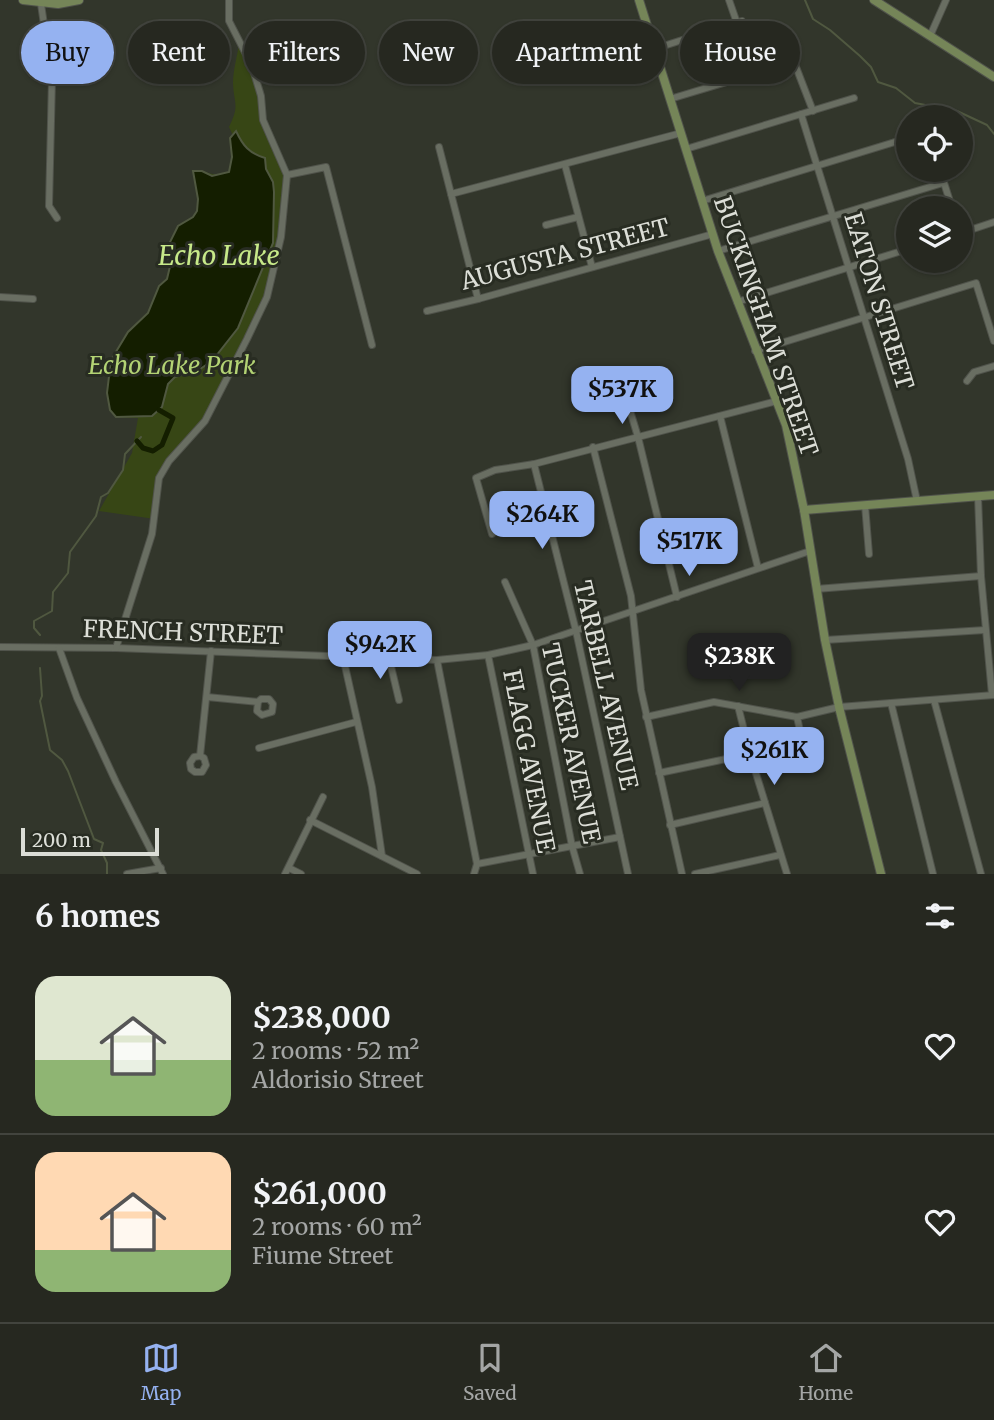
<!DOCTYPE html>
<html lang="en">
<head>
<meta charset="utf-8">
<style>
	:root { --surface:#262820; --page:#32342d; --text:#f1f3f6; --muted:#a4a6a5; --line:#42443e; --accent:#95b2f1 }
	body { margin:0; font-family:Merriweather,serif; background:var(--page); color:var(--text); height:100vh; display:flex; flex-direction:column; font-size:26px; white-space:nowrap }
	* { box-sizing:border-box; margin:0 }
	p { font-size:23px; color:var(--muted) }
	.icon { flex:none; width:38px; height:38px; fill:none; stroke:currentColor; stroke-width:2; stroke-linecap:round; stroke-linejoin:round }
	.map { position:relative; height:874px; overflow:hidden }
	.panel { display:flex; flex-direction:column; background:var(--surface); flex:1 }
	.panel>* { flex:none }
	.hud { position:absolute; left:21px; top:21px; width:952px; height:63px; display:flex; gap:14px }
	.tools { position:absolute; left:896px; top:105px; display:grid; gap:14px }
	.tools a { display:grid; place-items:center; width:77px; height:77px; border-radius:50%; background:var(--surface); box-shadow:0 2px 5px #0004,0 0 0 2px var(--line); font-size:35px }
	.scale { position:absolute; left:21px; bottom:18px; width:138px; box-sizing:border-box; padding-left:7px; border:4px solid #dcded7; border-top:0; font-size:19px; line-height:24px; white-space:nowrap; color:#dcded7; -webkit-text-stroke:5px #282c22; paint-order:stroke }
	.price { position:absolute; translate:-50% -60px; padding:0 16px; border-radius:14px; background:var(--accent); color:#111; font-size:23px; line-height:46px; filter:drop-shadow(0 2px 4px #0008) }
	.price::after { content:''; position:absolute; left:50%; top:42px; width:21px; height:16px; margin-left:-10px; background:inherit; clip-path:polygon(0 0,100% 0,50% 100%) }
	.price.on { background:#222; color:#fff }
	ul { padding:0; list-style:none }
	li { display:flex; align-items:center; gap:21px; height:175px; padding:0 35px }
	li+li { border-top:2px solid var(--line) }
	li span { display:grid; place-items:center; flex:none; width:196px; height:140px; border-radius:21px; color:#555 }
	li>.icon { margin-inline-start:auto }
	span .icon { width:84px; height:84px; fill:#fffc; stroke-width:1 }
	li b { font-size:30px }
	h2 { display:flex; justify-content:space-between; align-items:center; height:84px; padding:0 35px; font-size:30px }
	.tag { padding:0 24px; border-radius:32px; background:var(--surface); box-shadow:0 2px 5px #0004,0 0 0 2px var(--line); font-size:24px; line-height:63px }
	.tag.on { background:var(--accent); color:#111 }
	.menu { display:flex; justify-content:space-around; align-items:center; height:98px; border-top:2px solid var(--line); background:var(--surface); font-size:19px; color:var(--muted) }
	.menu a { display:grid; justify-items:center; gap:4px }
	.menu .on { color:var(--accent) }
	.map>svg:first-child { display:block }
	.green { fill:#374615 }
	.water { fill:#141e00; stroke:#505840; stroke-width:2 }
	.lines { fill:none; stroke-linecap:round; stroke-linejoin:round }
	.stream { stroke:#505840; stroke-width:2 }
	.canal { stroke:#141e00; stroke-width:5 }
	.minor-casing { stroke:#50534b; stroke-width:8 }
	.major-casing { stroke:#50534b; stroke-width:10 }
	.minor { stroke:#696e62; stroke-width:6 }
	.major { stroke:#758558; stroke-width:8 }
	.labels { text-anchor:middle; dominant-baseline:central; stroke-width:6; stroke-linejoin:round; paint-order:stroke }
	.street-label { font-size:24px; fill:#dcded7; stroke:#282c22 }
	.park-label { font-size:24px; font-style:italic; fill:#b3d374; stroke:#282c22 }
	.water-label { font-size:26px; font-style:italic; fill:#c7e989; stroke:#282c22 }
</style>
</head>
<body>
<div class="map">
<svg width="994" height="874" viewBox="0 0 994 874">
	<rect width="100%" height="100%" fill="#32362b"/>
	<path class="green" d="M239 44 252 66 263 120 287 175V191L267 297 205 421 159 478 155 519 99 511 132 453 138 418 116 417 110 410 107 393 111 360 128 332 148 313 159 286 167 279 173 254 170 242 178 226 193 217 197 211 198 199 193 171C207 168 209 179 229 172L236 142 229 127C240 104 234 105 233 83 233 71 237 57 239 44Z"/>
	<path class="water" d="M236 131C243 146 249 153 265 158L266 169 273 182 274 192 273 243 238 328 212 361 200 369 175 377 168 384 162 407 152 416 116 417 110 410 107 393 111 360 128 332 148 313 159 286 167 279 173 254 170 242 178 226 193 217 197 211 198 199 193 171H202L212 176 229 172 232 157 230 138Z"/>
	<g class="lines">
		<g class="stream">
			<path d="M805 0 813 19 830 30 860 56 871 67 878 82 896 88 915 103 957 111 987 125 994 134"/>
			<path d="M40 635 34 628V621L52 611 53 592 68 573 70 552 96 516 101 497 108 493 123 470 125 454 141 437"/>
			<path d="M40 668 42 696 40 701 50 750 62 760 68 771 94 839 103 843 101 850 107 863V874"/>
		</g>
		<path class="canal" d="M137 441 143 448 153 451 162 445 173 418 159 410"/>
		<defs>
			<g id="minor">
				<path d="M729 0 737 23"/>
				<path d="M41 4 52 79 49 206 57 218"/>
				<path d="M784 36 813 111"/>
				<path d="M930 36 946 0"/>
				<path d="M654 49 742 21"/>
				<path d="M670 99 793 62"/>
				<path d="M801 114 908 459 917 501"/>
				<path d="M439 147 478 299"/>
				<path d="M686 149 854 98"/>
				<path d="M565 165 592 267"/>
				<path d="M940 170 952 208"/>
				<path d="M287 175 326 167 372 345"/>
				<path d="M451 194 681 133"/>
				<path d="M702 201 908 138"/>
				<path d="M546 225 578 217"/>
				<path d="M961 233 994 222"/>
				<path d="M718 251 943 183"/>
				<path d="M0 297 33 299"/>
				<path d="M737 302 908 249"/>
				<path d="M427 311 478 299 713 234"/>
				<path d="M755 351 976 283 994 341"/>
				<path d="M967 381 974 372 994 366"/>
				<path d="M614 382 628 404 638 437 677 597"/>
				<path d="M720 416 758 568"/>
				<path d="M593 447 631 596 641 690 682 874"/>
				<path d="M534 464 576 631 628 874"/>
				<path d="M978 496 981 576 992 695"/>
				<path d="M865 505 869 554"/>
				<path d="M492 534 476 478 495 470 534 464 777 401"/>
				<path d="M505 582 533 645 572 846 580 874"/>
				<path d="M816 589 981 576"/>
				<path d="M825 640 985 630"/>
				<path d="M0 647 116 648 437 660 488 655 533 645 810 551"/>
				<path d="M59 648 77 698 116 782 163 874"/>
				<path d="M116 648 152 534 159 478 169 461 205 421 247 339 267 297 281 237 287 175 263 120 261 96 252 66 229 21V0"/>
				<path d="M488 655 533 874"/>
				<path d="M343 657 372 787 382 856"/>
				<path d="M389 658 399 700"/>
				<path d="M437 660 477 864"/>
				<path d="M207 697 258 702 257 711 262 715 272 712 273 704 269 699H261L258 702"/>
				<path d="M934 700 981 874"/>
				<path d="M891 703 933 874"/>
				<path d="M738 706 750 754 787 874"/>
				<path d="M646 717 714 702 797 717 839 707 994 695"/>
				<path d="M797 717 808 767"/>
				<path d="M259 748 356 722"/>
				<path d="M200 756 194 757 190 763 191 769 195 772H202L206 765 204 758 200 756 211 651"/>
				<path d="M659 773 750 754"/>
				<path d="M310 820 417 874"/>
				<path d="M670 825 765 803"/>
				<path d="M289 868 301 874"/>
				<path d="M127 874 161 868"/>
				<path d="M285 874 323 797"/>
				<path d="M474 874 477 864 620 837"/>
				<path d="M695 874 780 855"/>
			</g>
			<g id="major">
				<path d="M23 0 58 4 79 0"/>
				<path d="M639 0 718 251 786 425 804 510 825 640 839 707 881 874"/>
				<path d="M874 0 994 77"/>
				<path d="M804 510 994 495"/>
			</g>
		</defs>
		<use href="#minor" class="minor-casing"/>
		<use href="#major" class="major-casing"/>
		<use href="#minor" class="minor"/>
		<use href="#major" class="major"/>
	</g>
	<g class="labels">
		<g class="street-label">
			<text transform="translate(565 254) rotate(-15)">AUGUSTA STREET</text>
			<text transform="translate(879 301) rotate(73)">EATON STREET</text>
			<text transform="translate(766 326) rotate(71)">BUCKINGHAM STREET</text>
			<text transform="translate(183 632) rotate(2)">FRENCH STREET</text>
			<text transform="translate(606 685) rotate(77)">TARBELL AVENUE</text>
			<text transform="translate(571 743) rotate(78)">TUCKER AVENUE</text>
			<text transform="translate(529 761) rotate(79)">FLAGG AVENUE</text>
		</g>
		<g class="park-label">
			<text x="172" y="365">Echo Lake Park</text>
		</g>
		<g class="water-label">
			<text x="219" y="255">Echo Lake</text>
		</g>
	</g>
</svg>
<div class="tools">
<a><svg class="icon" aria-label="locate" viewBox="0 0 24 24"><circle cx="12" cy="12" r="6"/><path d="M12 2v4M12 18v4M2 12h4M18 12h4"/></svg></a>
<a><svg class="icon" aria-label="layers" viewBox="0 0 24 24"><path d="M12 4l9 5-9 5-9-5zM3 14l9 5 9-5"/></svg></a>
</div>
<div class="scale">200 m</div>
<b class="price" style="left:622px;top:426px">$537K</b>
<b class="price" style="left:542px;top:551px">$264K</b>
<b class="price" style="left:689px;top:578px">$517K</b>
<b class="price" style="left:380px;top:681px">$942K</b>
<b class="price on" style="left:739px;top:693px">$238K</b>
<b class="price" style="left:774px;top:787px">$261K</b>
<div class="hud">
<a class="tag on">Buy</a>
<a class="tag">Rent</a>
<a class="tag">Filters</a>
<a class="tag">New</a>
<a class="tag">Apartment</a>
<a class="tag">House</a>
</div>
</div>
<section class="panel">
<h2>6 homes<svg class="icon" aria-label="filters" viewBox="0 0 24 24"><path d="M4 7h16M4 17h16"/><circle cx="9" cy="7" r="2"/><circle cx="15" cy="17" r="2"/></svg></h2>
<ul>
<li><span style="background:linear-gradient(#dfe7d0 60%,#8fb573 0)"><svg class="icon" aria-label="home" viewBox="0 0 24 24"><path d="M3 11l9-7 9 7M6 9v11h12V9"/></svg></span><div><b>$238,000</b><p>2 rooms · 52 m²</p><p>Aldorisio Street</p></div><svg class="icon" aria-label="heart" viewBox="0 0 24 24"><path d="M12 20l-8-8c-3-5 5-10 8-4 3-6 11-1 8 4z"/></svg></li>
<li><span style="background:linear-gradient(#ffd9b3 70%,#8fb573 0)"><svg class="icon" aria-label="home" viewBox="0 0 24 24"><path d="M3 11l9-7 9 7M6 9v11h12V9"/></svg></span><div><b>$261,000</b><p>2 rooms · 60 m²</p><p>Fiume Street</p></div><svg class="icon" aria-label="heart" viewBox="0 0 24 24"><path d="M12 20l-8-8c-3-5 5-10 8-4 3-6 11-1 8 4z"/></svg></li>
</ul>
</section>
<nav class="menu">
<a class="on"><svg class="icon" aria-label="map" viewBox="0 0 24 24"><path d="M3 6l6-2 6 2 6-2v14l-6 2-6-2-6 2zM9 4v14M15 6v14"/></svg>Map</a>
<a><svg class="icon" aria-label="saved" viewBox="0 0 24 24"><path d="M7 4h10v16l-5-4-5 4z"/></svg>Saved</a>
<a><svg class="icon" aria-label="home" viewBox="0 0 24 24"><path d="M3 11l9-7 9 7M6 9v11h12V9"/></svg>Home</a>
</nav>
</body>
</html>
